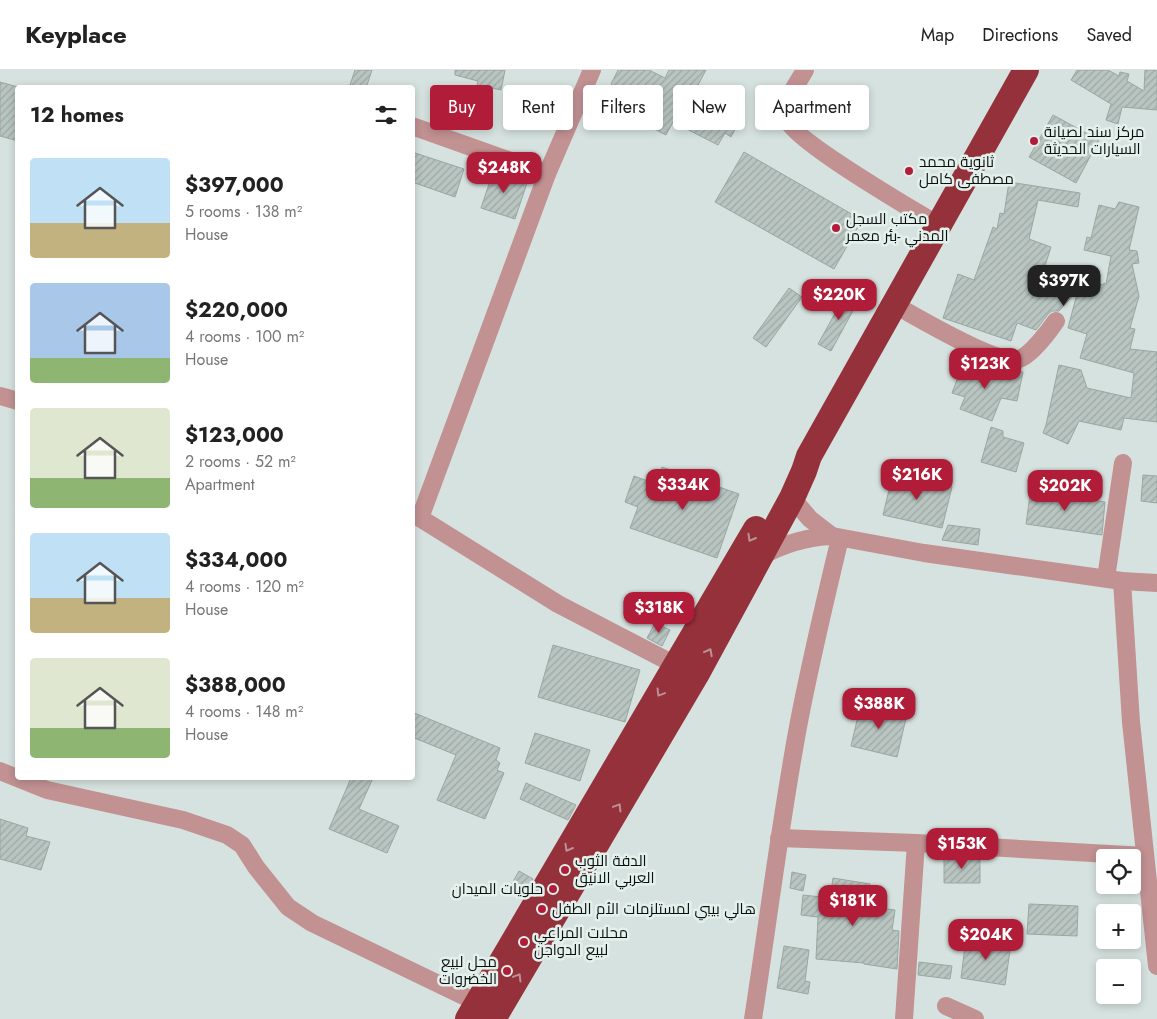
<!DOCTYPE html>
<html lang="en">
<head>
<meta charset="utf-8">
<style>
	:root { --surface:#fff; --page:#f2f2f2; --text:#222; --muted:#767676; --line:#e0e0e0; --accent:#b11d38 }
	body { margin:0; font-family:Jost,Cairo,sans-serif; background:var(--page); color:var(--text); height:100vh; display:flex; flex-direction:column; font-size:19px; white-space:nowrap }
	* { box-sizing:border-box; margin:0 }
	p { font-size:16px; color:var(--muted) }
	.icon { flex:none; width:28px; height:28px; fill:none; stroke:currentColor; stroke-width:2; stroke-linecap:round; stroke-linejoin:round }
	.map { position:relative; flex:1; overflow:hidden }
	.panel { position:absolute; left:15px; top:15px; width:400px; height:695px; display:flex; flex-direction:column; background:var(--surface); border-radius:5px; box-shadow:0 2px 8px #0003 }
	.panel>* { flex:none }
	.hud { position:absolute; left:430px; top:15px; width:475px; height:45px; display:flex; gap:10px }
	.controls { position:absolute; left:1096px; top:779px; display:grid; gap:10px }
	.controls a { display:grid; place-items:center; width:45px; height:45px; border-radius:5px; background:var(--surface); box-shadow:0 2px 8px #0003; font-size:25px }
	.price { position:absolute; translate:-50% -42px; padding:0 11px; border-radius:10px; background:var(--accent); color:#fff; font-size:16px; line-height:32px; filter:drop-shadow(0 1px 2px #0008) }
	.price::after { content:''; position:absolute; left:50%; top:30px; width:15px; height:11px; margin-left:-8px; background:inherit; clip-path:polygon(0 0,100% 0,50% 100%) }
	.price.active { background:#222; color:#fff }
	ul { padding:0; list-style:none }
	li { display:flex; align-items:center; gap:15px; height:125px; padding:0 15px }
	li span { display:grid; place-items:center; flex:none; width:140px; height:100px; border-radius:5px; color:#555 }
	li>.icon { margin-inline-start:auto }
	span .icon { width:60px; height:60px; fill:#fffc; stroke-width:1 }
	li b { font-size:21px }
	h2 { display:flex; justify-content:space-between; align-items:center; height:60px; padding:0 15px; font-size:21px }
	.chip { padding:0 18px; border-radius:5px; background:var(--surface); box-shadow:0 2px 8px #0003; font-size:18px; line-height:45px }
	.chip.active { background:var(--accent); color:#fff }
	header { display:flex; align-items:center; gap:30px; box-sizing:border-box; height:70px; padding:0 25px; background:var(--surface); border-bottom:1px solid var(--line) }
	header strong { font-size:24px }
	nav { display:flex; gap:28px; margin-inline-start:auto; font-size:18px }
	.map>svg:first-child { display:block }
	.building { fill:url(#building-hatch); stroke:#9aa6a2 }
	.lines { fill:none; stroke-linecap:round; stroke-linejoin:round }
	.minor { stroke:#c29192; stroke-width:18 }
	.highway { stroke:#94313b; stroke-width:26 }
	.oneway { stroke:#bc9094 }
	.poi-dot { fill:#b11d38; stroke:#e3f0ec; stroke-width:2 }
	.labels { text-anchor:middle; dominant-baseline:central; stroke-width:5; stroke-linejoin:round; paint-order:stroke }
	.poi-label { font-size:15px; fill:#0b100e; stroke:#e3f0ec; text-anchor:start }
</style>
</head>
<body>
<header>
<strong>Keyplace</strong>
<nav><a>Map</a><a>Directions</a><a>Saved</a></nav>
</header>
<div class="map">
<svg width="1157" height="949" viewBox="0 0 1157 949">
	<defs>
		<pattern id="building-hatch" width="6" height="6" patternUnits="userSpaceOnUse" patternTransform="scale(1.25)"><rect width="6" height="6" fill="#b9c5c1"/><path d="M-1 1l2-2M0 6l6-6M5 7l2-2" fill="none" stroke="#9ea8a5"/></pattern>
	</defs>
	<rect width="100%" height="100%" fill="#d6e2df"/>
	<g class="building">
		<path d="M355 0H372L366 18H349Z"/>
		<path d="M455 0H505L501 20 477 15 478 11 455 5Z"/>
		<path d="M618 0H649L665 8 669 0H706L697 17 738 39 731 53 737 56 731 67 725 63 718 75 673 52 666 65 642 53 644 48 611 30 618 18 611 14Z"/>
		<path d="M1077 0H1108L1119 6 1120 2 1129 4 1127 11 1144 21 1145 0H1157V40L1122 37 1118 54 1106 50 1111 34 1071 10Z"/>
		<path d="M0 12 18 17V71L0 66Z"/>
		<path d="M822 28 839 38 838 42 840 44 834 56 813 44Z"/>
		<path d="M1053 45 1099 70 1076 113 1029 87Z"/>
		<path d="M412 82 464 99 455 127 412 112Z"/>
		<path d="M744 82 862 150 834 199 715 132Z"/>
		<path d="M494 99 528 110 515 149 481 138Z"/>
		<path d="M1009 112 1080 123 1078 137 1038 130 1029 169 1051 177 1045 196 1103 215 1104 213 1106 214 1111 186 1084 180 1087 167 1091 168 1099 135 1115 139 1119 132 1139 137 1129 180 1137 181 1139 193 1132 194 1139 226 1130 258 1135 259 1130 279 1157 282V352L1124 348 1121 360 1079 351 1068 374 1043 363 1046 355 1059 295 1081 300 1087 318 1131 328 1134 303 1080 288 1087 264 1068 258 1078 220 1059 241H1052L1048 244 1036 260 1017 253 1011 271 943 248 958 204 974 210 993 157 997 159 1000 143 1004 144Z"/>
		<path d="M789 218 802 227 766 277 753 268Z"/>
		<path d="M848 220 860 228 831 281 818 274Z"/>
		<path d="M964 291 1009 308 1011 300 1023 302 1017 331 1001 328 992 351 960 339 965 327 952 323Z"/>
		<path d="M991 357 1003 361V367L1024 373 1016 402 981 392Z"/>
		<path d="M662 397 739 424 717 488 630 458 638 437 625 432 634 406 656 414Z"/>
		<path d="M893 403 952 417 942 458 883 445Z"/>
		<path d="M1143 405 1157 406V433L1141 431Z"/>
		<path d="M1031 418 1065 423V425L1105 432 1102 465 1026 454Z"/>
		<path d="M948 455 980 459 978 475 942 470Z"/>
		<path d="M655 553 670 560 662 576 647 568Z"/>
		<path d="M553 575 640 600 625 652 538 627Z"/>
		<path d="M861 633 907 644 897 687 851 676Z"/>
		<path d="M412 642 500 678 496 690 500 693 497 700 504 703 485 749 437 730 456 685 412 667Z"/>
		<path d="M535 663 590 680 580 711 525 693Z"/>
		<path d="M351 708H373L359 739 399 756 387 783 329 759Z"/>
		<path d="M526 713 576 735 568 750 520 729Z"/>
		<path d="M0 749 28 758 26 766 50 772 41 800 0 789Z"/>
		<path d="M944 786 980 787V813H944Z"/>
		<path d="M519 801 533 809 524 824 510 817Z"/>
		<path d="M792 802 806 805 803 821 790 818Z"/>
		<path d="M833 808 870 814 866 836 895 840 892 860 899 861 897 899 864 894V893L816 889 818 847 801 845 803 825 830 828Z"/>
		<path d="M1029 834 1078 836 1077 866 1027 864Z"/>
		<path d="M966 868 1011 874 1005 915 961 908Z"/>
		<path d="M784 876 809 880 805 911 810 912 808 924 777 918Z"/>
		<path d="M919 892 952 896 950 909 918 905Z"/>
	</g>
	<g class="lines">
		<g class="minor">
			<path d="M805 0C798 13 784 30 785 45 786 67 914 140 938 155"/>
			<path d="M412 56 547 104"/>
			<path d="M893 234C916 246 997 296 1019 289 1031 285 1049 261 1056 251"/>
			<path d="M0 326 18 331"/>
			<path d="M792 428 810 449 832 466"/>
			<path d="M412 445 420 448 558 534 685 600"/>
			<path d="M420 448 547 104 592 0"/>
			<path d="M760 487C783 474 806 467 832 466L924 483 1122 511 1157 513"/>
			<path d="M1106 508 1123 393"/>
			<path d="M1122 511 1131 652 1157 896"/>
			<path d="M0 701 47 720 183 750 227 765 242 775 256 797 288 837 312 853 478 933"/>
			<path d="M779 768 916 773 1145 786"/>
			<path d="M946 936 975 949"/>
			<path d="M753 949C768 852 780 754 798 657 810 593 825 531 840 468"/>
			<path d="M904 949 916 773"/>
		</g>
		<g class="highway">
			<path d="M468 949 756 459"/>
			<path d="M493 949 696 605 792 428 804 401 809 386 1026 0"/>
		</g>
	</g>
	<defs><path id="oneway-chevron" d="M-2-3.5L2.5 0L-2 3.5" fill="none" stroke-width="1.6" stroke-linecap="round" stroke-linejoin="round" transform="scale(1.25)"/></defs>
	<g class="oneway">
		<use href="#oneway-chevron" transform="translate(751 468) rotate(120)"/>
		<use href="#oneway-chevron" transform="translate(709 582) rotate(-62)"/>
		<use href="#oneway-chevron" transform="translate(660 623) rotate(121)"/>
		<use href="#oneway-chevron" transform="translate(618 737) rotate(-59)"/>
		<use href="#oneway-chevron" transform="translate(568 778) rotate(120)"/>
		<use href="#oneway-chevron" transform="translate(518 907) rotate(-59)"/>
	</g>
	<g class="poi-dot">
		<circle cx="1034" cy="71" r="5"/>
		<circle cx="909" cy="101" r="5"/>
		<circle cx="836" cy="158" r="5"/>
		<circle cx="565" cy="800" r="5"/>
		<circle cx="553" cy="819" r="5"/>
		<circle cx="542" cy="839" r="5"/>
		<circle cx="524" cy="872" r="5"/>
		<circle cx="507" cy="901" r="5"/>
	</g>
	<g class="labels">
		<g class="poi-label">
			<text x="1044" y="62">مركز سند لصيانة<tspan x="1044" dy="17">السيارات الحديثة</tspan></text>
			<text x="919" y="92">ثانوية محمد<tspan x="919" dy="17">مصطفى كامل</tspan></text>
			<text x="846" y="149">مكتب السجل<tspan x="846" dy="17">المدني -بئر معمر</tspan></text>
			<text x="575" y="791">الدفة الثوب<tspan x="575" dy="17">العربي الانيق</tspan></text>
			<text x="543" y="819" text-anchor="end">حلويات الميدان</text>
			<text x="552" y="839">هالي بيبي لمستلزمات الأم الطفل</text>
			<text x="534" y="863">محلات المراعي<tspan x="534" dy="17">لبيع الدواجن</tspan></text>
			<text x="497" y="892" text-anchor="end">محل لبيع<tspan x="497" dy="17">الخضروات</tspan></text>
		</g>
	</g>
</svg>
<div class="controls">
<a><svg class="icon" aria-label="locate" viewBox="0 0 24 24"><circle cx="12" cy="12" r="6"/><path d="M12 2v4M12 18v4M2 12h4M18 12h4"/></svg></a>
<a>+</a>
<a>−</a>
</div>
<b class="price" style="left:504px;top:124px">$248K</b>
<b class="price active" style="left:1064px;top:237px">$397K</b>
<b class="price" style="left:839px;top:251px">$220K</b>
<b class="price" style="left:985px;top:320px">$123K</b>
<b class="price" style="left:917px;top:431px">$216K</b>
<b class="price" style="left:683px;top:441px">$334K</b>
<b class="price" style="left:1065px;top:442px">$202K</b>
<b class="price" style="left:659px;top:564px">$318K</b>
<b class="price" style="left:879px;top:660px">$388K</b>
<b class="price" style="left:962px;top:800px">$153K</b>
<b class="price" style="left:853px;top:857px">$181K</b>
<b class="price" style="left:986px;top:891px">$204K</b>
<div class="hud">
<a class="chip active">Buy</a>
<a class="chip">Rent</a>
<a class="chip">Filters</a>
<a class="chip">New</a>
<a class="chip">Apartment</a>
</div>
<section class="panel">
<h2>12 homes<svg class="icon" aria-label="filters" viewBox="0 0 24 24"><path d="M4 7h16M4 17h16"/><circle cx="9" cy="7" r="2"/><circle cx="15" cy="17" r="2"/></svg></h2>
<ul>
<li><span style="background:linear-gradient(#bfe0f5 65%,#c2b280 0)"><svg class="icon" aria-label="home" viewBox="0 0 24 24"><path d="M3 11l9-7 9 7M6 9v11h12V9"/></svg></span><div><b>$397,000</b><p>5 rooms · 138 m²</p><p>House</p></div></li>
<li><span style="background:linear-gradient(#a9c7e8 75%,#8fb573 0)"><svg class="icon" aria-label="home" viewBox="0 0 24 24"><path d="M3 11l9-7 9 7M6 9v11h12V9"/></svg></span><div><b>$220,000</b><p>4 rooms · 100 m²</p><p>House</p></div></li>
<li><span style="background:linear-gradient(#dfe7d0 70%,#8fb573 0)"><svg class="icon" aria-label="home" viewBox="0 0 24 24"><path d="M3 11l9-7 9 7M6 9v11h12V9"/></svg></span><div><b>$123,000</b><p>2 rooms · 52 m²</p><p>Apartment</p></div></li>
<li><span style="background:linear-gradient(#bfe0f5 65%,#c2b280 0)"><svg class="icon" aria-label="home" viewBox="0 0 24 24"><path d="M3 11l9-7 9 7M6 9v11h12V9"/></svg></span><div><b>$334,000</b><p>4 rooms · 120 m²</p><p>House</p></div></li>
<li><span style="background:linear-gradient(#dfe7d0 70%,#8fb573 0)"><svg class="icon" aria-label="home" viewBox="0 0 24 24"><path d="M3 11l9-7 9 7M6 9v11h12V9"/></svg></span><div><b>$388,000</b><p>4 rooms · 148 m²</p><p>House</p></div></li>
</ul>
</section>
</div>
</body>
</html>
